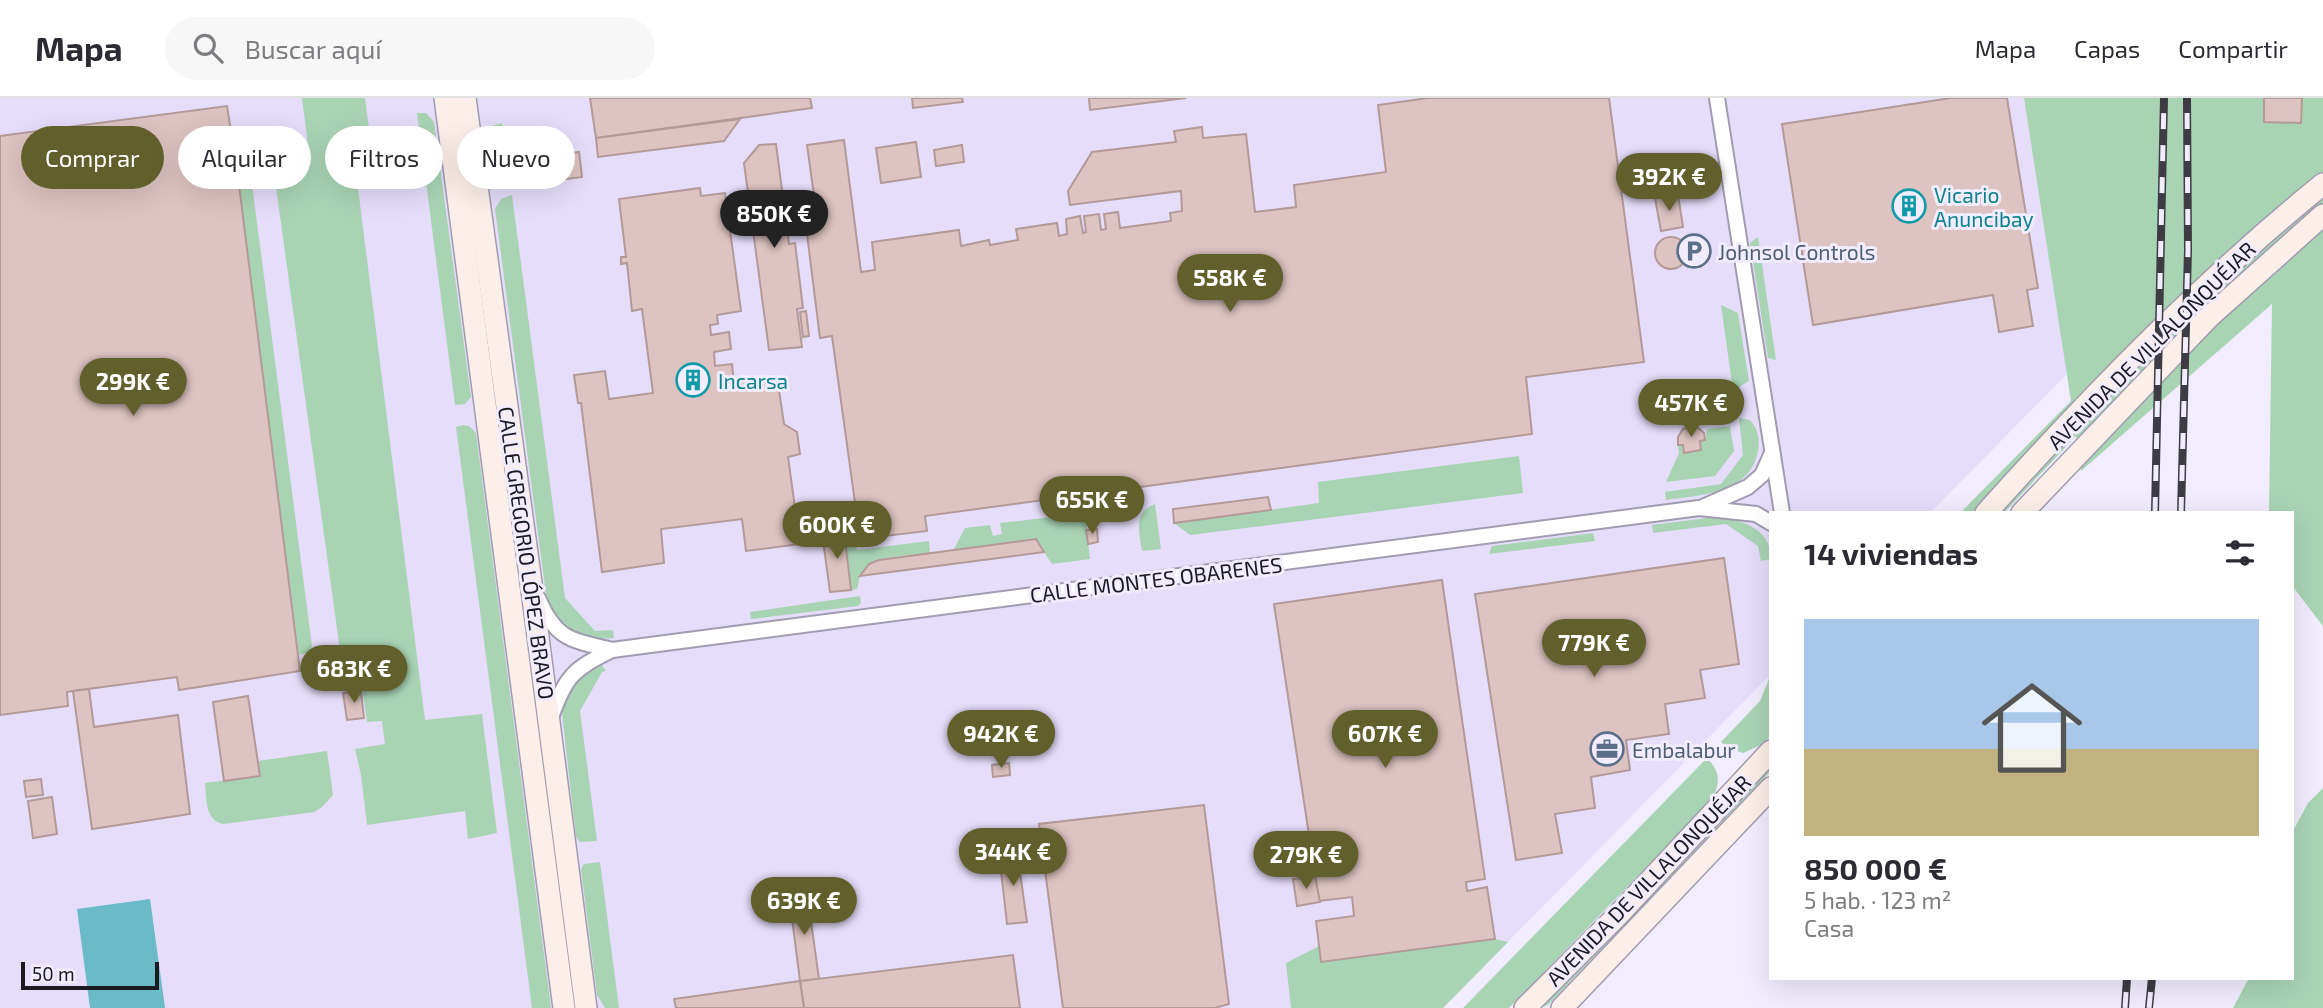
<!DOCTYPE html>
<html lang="es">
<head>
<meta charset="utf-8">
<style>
	:root { --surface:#fff; --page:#f7f7f7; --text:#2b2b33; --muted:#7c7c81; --line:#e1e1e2; --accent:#61602d }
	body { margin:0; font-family:"Exo 2",sans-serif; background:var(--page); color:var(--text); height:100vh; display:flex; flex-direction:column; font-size:26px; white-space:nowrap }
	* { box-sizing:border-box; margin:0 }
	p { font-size:23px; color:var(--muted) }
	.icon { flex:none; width:38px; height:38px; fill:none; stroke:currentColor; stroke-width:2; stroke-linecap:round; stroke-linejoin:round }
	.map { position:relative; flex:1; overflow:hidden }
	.side { position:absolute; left:1769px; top:413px; width:525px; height:469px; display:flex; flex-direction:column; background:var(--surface); border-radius:0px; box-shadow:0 7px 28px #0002 }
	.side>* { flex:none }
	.banner { position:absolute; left:21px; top:28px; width:665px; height:63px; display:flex; gap:14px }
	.scale { position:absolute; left:21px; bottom:18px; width:138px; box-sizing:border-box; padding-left:7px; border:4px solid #1b1921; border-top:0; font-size:19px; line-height:24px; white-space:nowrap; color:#1b1921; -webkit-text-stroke:5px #f1ecfe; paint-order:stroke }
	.price { position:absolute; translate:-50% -60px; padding:0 16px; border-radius:24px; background:var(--accent); color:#fff; font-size:23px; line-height:46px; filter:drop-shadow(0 2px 4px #0008) }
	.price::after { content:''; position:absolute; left:50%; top:42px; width:21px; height:16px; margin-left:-10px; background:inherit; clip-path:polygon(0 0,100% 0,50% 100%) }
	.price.selected { background:#222; color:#fff }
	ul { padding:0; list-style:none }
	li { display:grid; align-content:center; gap:14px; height:371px; padding:0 35px }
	li span { display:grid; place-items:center; height:217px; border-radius:0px; color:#555 }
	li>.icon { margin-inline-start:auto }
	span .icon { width:126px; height:126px; fill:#fffc; stroke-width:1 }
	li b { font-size:30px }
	h2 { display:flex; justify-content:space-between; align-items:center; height:84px; padding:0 35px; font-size:30px }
	.tag { padding:0 24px; border-radius:32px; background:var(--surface); box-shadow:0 7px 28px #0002; font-size:24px; line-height:63px }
	.tag.selected { background:var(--accent); color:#fff }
	header { display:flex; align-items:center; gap:42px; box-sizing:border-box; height:98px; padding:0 35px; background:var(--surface); border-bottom:2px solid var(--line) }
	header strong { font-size:33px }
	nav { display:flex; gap:38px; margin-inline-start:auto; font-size:24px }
	.search { width:490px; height:63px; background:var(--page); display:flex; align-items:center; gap:18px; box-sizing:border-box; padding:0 24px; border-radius:38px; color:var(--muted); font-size:26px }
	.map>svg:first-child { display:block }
	.built { fill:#e5ddfa }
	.green { fill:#a9d4b4 }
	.water { fill:#6abac8 }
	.building { fill:#ddc3c1; stroke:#b39a98; stroke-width:2 }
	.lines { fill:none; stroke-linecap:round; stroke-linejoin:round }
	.street-casing { stroke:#a19cb0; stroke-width:18 }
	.secondary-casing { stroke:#a19cb0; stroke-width:24 }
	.street { stroke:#fff; stroke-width:14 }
	.secondary { stroke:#fceee8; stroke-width:21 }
	.rail-casing { stroke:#3d3b44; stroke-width:8 }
	.rail { stroke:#f1ecfe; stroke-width:5; stroke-dasharray:16; stroke-linecap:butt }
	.labels { text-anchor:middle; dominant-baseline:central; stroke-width:6; stroke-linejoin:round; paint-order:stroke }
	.culture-label { font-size:21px; fill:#0d838f; stroke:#f1ecfe; text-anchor:start }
	.service-label { font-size:21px; fill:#4e5e75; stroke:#f1ecfe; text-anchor:start }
	.street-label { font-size:21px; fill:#1b1921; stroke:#f1ecfe }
</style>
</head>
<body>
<header>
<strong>Mapa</strong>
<div class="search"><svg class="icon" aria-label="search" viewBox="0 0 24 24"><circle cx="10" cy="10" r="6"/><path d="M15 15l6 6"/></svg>Buscar aquí</div>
<nav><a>Mapa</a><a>Capas</a><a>Compartir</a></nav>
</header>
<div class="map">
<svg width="2323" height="910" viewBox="0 0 2323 910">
	<rect width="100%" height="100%" fill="#f1ecfe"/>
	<path class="built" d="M0 0H2024L2068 275 1930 415H1771V576L1443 910H0Z"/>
	<g class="green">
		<path d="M302 0H365L369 31 353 50 425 622 482 616 497 735 468 741 465 713 367 727 361 677 355 651 385 646 382 623 367 624 359 565 342 567 271 53 308 47Z"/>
		<path d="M2024 0H2323V528L2293 489 2292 415H2269L2272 206 2081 373 2076 338 2004 415H2001L2076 334 2071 307 1972 415H1960L2071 303Z"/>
		<path d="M417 15H426L434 24 471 299 465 306 455 307Z"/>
		<path d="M502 25 509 83C485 81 487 58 485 39L492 28Z"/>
		<path d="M237 71H250L312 548 309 554 299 557Z"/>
		<path d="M512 97 565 500 595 533 613 532 614 540C583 544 562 531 547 504L495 111 501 101Z"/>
		<path d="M1758 139 1776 262 1768 260 1750 145Z"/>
		<path d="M1721 207 1738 215 1749 283 1733 293Z"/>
		<path d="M1739 320 1750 322C1758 331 1760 341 1758 353 1750 396 1701 397 1666 402L1665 394 1721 386 1743 357Z"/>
		<path d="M463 327 469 328 476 335 551 910H532L456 329Z"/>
		<path d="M1730 328 1734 353 1715 378 1666 384 1679 355 1678 347H1683L1684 355 1701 353 1700 343 1705 342 1707 331Z"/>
		<path d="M1519 358 1523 395 1190 437 1174 425 1319 405 1318 384Z"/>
		<path d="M1155 406 1161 451 1142 453C1139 433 1133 414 1155 406Z"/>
		<path d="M1077 416H1085L1090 461 1052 466 1035 441 953 453 965 430 990 427 993 438 1002 436 1000 425Z"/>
		<path d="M1707 420C1735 419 1771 427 1771 461L1761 463 1758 448 1726 426 1653 435 1652 427Z"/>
		<path d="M1593 435 1595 443 1489 456 1492 448Z"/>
		<path d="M929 443 930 455C914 457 876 457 865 470 860 476 859 483 857 491L851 492 846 449 856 447 857 452Z"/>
		<path d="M860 498 861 505 858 508 751 521 750 514Z"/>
		<path d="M602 567 606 573 602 574 580 613 597 743 580 744 576 739 562 615 569 593 576 581Z"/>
		<path d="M1771 576V637L1763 646 1743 655 1730 651 1721 644 1760 603Z"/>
		<path d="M327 653 333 697 322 709 314 714 223 726C204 721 207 701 205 685L259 678 258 663Z"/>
		<path d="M1707 660C1721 674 1720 685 1712 702L1509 910H1463Z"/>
		<path d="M1771 670V673L1548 907 1540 910Z"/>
		<path d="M2323 690V910H2233L2249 880H2292L2293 733 2308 705Z"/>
		<path d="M600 764 619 910H605L597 897 581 771 584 766Z"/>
		<path d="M1495 841 1508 844 1443 910H1291L1286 865 1319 848 1322 864Z"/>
	</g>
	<path class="water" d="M150 801 165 910H90L77 811Z"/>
	<g class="building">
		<path d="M590 0H810L812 10 596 40Z"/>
		<path d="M912 0H962L963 4 913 10Z"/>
		<path d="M1089 0H1186L1090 12Z"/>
		<path d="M1428 0H1609L1644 264 1526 279 1532 336 925 418 927 433 860 441 832 238 820 240 806 128 818 126 807 47 844 42 861 174 875 172 872 144 959 132 961 148 989 142 990 147 1018 142 1016 131 1057 125 1059 138 1067 136 1066 121 1080 118 1083 135 1086 134 1084 118 1099 116 1101 132 1106 131 1104 116 1118 114 1120 130 1171 123 1170 115 1182 113 1181 93 1070 107 1068 93 1092 54 1176 44 1174 33 1202 29 1203 40 1246 36 1255 114 1296 109 1294 87 1386 74 1378 7Z"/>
		<path d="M1951 0H2007L2038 190 2027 192 2033 228 1999 234 1993 197 1813 227 1782 26Z"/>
		<path d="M2264 0H2302L2301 25 2264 24Z"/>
		<path d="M227 8 237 71 300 573 179 592 177 579 73 593 67 594 68 608 0 617V38Z"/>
		<path d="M740 21 724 43 598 59 596 40Z"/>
		<path d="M916 44 921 79 881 85 876 50Z"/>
		<path d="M776 46 789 146 795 145 803 210 797 211 802 249 769 252 744 65 759 47Z"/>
		<path d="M962 47 964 64 936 68 934 52Z"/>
		<path d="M579 54 582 79 537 85 534 60Z"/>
		<path d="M700 90 701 98 725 95 741 213 717 217 718 226 710 227 711 237 729 234 731 251 714 254 715 268 732 266 734 285 777 279 784 326 797 334 800 356 788 359 800 446 746 453 742 421 661 431 664 465 602 474 581 305H578L574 277 605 273 609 301 653 295 642 211 632 213 627 165 621 166V159H626L619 101Z"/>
		<path d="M1678 97 1683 129 1661 133 1655 100Z"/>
		<circle cx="1671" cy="155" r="16"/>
		<path d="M806 213 809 238 803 239 800 214Z"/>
		<path d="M1696 328 1704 335 1705 342 1700 343 1701 352 1684 355 1683 347H1678V339L1683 331Z"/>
		<path d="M1268 399 1271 412 1174 425 1173 411Z"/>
		<path d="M1097 431 1098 444 1088 446 1086 432Z"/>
		<path d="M844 433 851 492 830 494 822 435Z"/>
		<path d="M1036 441 1044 454 860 478 869 466 879 462Z"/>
		<path d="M1724 460 1739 566 1700 572 1705 600 1665 606 1669 636 1626 642 1630 672 1591 679 1595 710 1555 716 1562 755 1516 762 1475 496Z"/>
		<path d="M1442 482 1485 781 1466 784 1467 793 1487 789 1495 841 1321 864 1316 823 1354 818 1352 799 1319 803 1274 506Z"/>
		<path d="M89 591 94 629 178 617 190 716 92 731 73 593Z"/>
		<path d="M361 593 364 620 347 622 343 595Z"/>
		<path d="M248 598 260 678 224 683 213 604Z"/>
		<path d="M1009 665 1010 677 993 679 992 667Z"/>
		<path d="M41 681 43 697 26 699 24 683Z"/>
		<path d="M52 699 57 736 33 740 28 703Z"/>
		<path d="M1204 707 1229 906 1215 910H1063L1039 726Z"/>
		<path d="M1310 735 1313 760 1277 766 1273 741Z"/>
		<path d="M1017 753 1027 824 1007 826 999 755Z"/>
		<path d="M1315 779 1320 804 1297 808 1293 781Z"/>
		<path d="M807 794 819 881 800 883 789 797Z"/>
		<path d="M1013 857 1020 910H804L800 883Z"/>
		<path d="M800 883 804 910H676L674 901Z"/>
	</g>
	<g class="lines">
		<defs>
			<g id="street">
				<path d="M1717 0 1782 415"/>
				<path d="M1703 409 1748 389 1762 377 1772 355"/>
				<path d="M538 500C556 542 571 542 612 552"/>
				<path d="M551 619C567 577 572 572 612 552L1699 410 1756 416 1771 425"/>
			</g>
			<g id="secondary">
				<path d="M445 0 564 910"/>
				<path d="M465 0 531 485 586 910"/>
				<path d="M1986 415C2091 298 2201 185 2323 86"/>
				<path d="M2022 415 2209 219 2323 117"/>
				<path d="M1525 910 1617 818 1771 653"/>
				<path d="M1562 910 1771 690"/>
			</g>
		</defs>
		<use href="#street" class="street-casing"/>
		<use href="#secondary" class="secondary-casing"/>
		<use href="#street" class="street"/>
		<use href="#secondary" class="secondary"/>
		<defs>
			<g id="rail">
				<path d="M2155 415 2164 0"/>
				<path d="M2181 415 2188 152 2187 0"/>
				<path d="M2125 910 2127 880"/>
				<path d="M2149 910 2152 880"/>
			</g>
		</defs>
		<use href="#rail" class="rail-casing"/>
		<use href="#rail" class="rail"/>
	</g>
	<defs>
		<symbol id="building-ring" viewBox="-11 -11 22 22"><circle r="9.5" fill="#f1ecfe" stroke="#0f9aa8" stroke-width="1.5"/><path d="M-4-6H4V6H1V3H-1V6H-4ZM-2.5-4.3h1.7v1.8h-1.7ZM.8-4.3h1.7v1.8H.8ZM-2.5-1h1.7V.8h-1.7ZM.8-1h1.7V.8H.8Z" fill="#0f9aa8"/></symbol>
		<symbol id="parking-ring" viewBox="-11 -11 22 22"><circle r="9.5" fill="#f1ecfe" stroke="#5c6f8a" stroke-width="1.5"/><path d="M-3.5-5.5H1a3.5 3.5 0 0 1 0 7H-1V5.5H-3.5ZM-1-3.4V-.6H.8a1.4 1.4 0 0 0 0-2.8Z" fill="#5c6f8a"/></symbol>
		<symbol id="office-ring" viewBox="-11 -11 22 22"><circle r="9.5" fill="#f1ecfe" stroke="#5c6f8a" stroke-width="1.5"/><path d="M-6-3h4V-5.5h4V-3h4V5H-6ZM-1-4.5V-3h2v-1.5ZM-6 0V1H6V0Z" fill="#5c6f8a"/></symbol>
	</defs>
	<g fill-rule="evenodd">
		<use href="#building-ring" x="1890" y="89" width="38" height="38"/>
		<use href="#parking-ring" x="1675" y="134" width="38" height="38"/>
		<use href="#building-ring" x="674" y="263" width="38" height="38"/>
		<use href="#office-ring" x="1588" y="632" width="38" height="38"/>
	</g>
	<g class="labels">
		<g class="culture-label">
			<text x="1934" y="96">Vicario<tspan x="1934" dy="24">Anuncibay</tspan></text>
			<text x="718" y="282">Incarsa</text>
		</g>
		<g class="service-label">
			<text x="1718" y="153">Johnsol Controls</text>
			<text x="1632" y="651">Embalabur</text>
		</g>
		<g class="street-label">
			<text transform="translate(2151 247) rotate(-45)">AVENIDA DE VILLALONQUÉJAR</text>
			<text transform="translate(527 455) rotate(82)">CALLE GREGORIO LÓPEZ BRAVO</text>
			<text transform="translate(1156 481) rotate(-7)">CALLE MONTES OBARENES</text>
			<text transform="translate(1648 782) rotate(-46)">AVENIDA DE VILLALONQUÉJAR</text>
		</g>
	</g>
</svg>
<div class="scale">50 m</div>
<b class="price" style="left:1669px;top:115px">392K €</b>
<b class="price selected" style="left:774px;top:152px">850K €</b>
<b class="price" style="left:1230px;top:216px">558K €</b>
<b class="price" style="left:133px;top:320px">299K €</b>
<b class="price" style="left:1691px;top:341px">457K €</b>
<b class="price" style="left:1092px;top:438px">655K €</b>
<b class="price" style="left:837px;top:463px">600K €</b>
<b class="price" style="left:1594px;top:581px">779K €</b>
<b class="price" style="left:354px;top:607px">683K €</b>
<b class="price" style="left:1001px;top:672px">942K €</b>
<b class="price" style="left:1385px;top:672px">607K €</b>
<b class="price" style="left:1013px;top:790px">344K €</b>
<b class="price" style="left:1306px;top:793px">279K €</b>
<b class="price" style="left:804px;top:839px">639K €</b>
<div class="banner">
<a class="tag selected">Comprar</a>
<a class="tag">Alquilar</a>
<a class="tag">Filtros</a>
<a class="tag">Nuevo</a>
</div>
<section class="side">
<h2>14 viviendas<svg class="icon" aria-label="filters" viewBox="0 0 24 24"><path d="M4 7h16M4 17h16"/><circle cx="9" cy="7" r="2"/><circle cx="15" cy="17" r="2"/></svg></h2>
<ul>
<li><span style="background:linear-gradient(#a9c7e8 60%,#c2b280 0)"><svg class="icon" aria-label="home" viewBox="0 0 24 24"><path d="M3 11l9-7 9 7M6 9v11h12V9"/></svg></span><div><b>850 000 €</b><p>5 hab. · 123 m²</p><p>Casa</p></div></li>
</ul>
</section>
</div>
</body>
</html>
